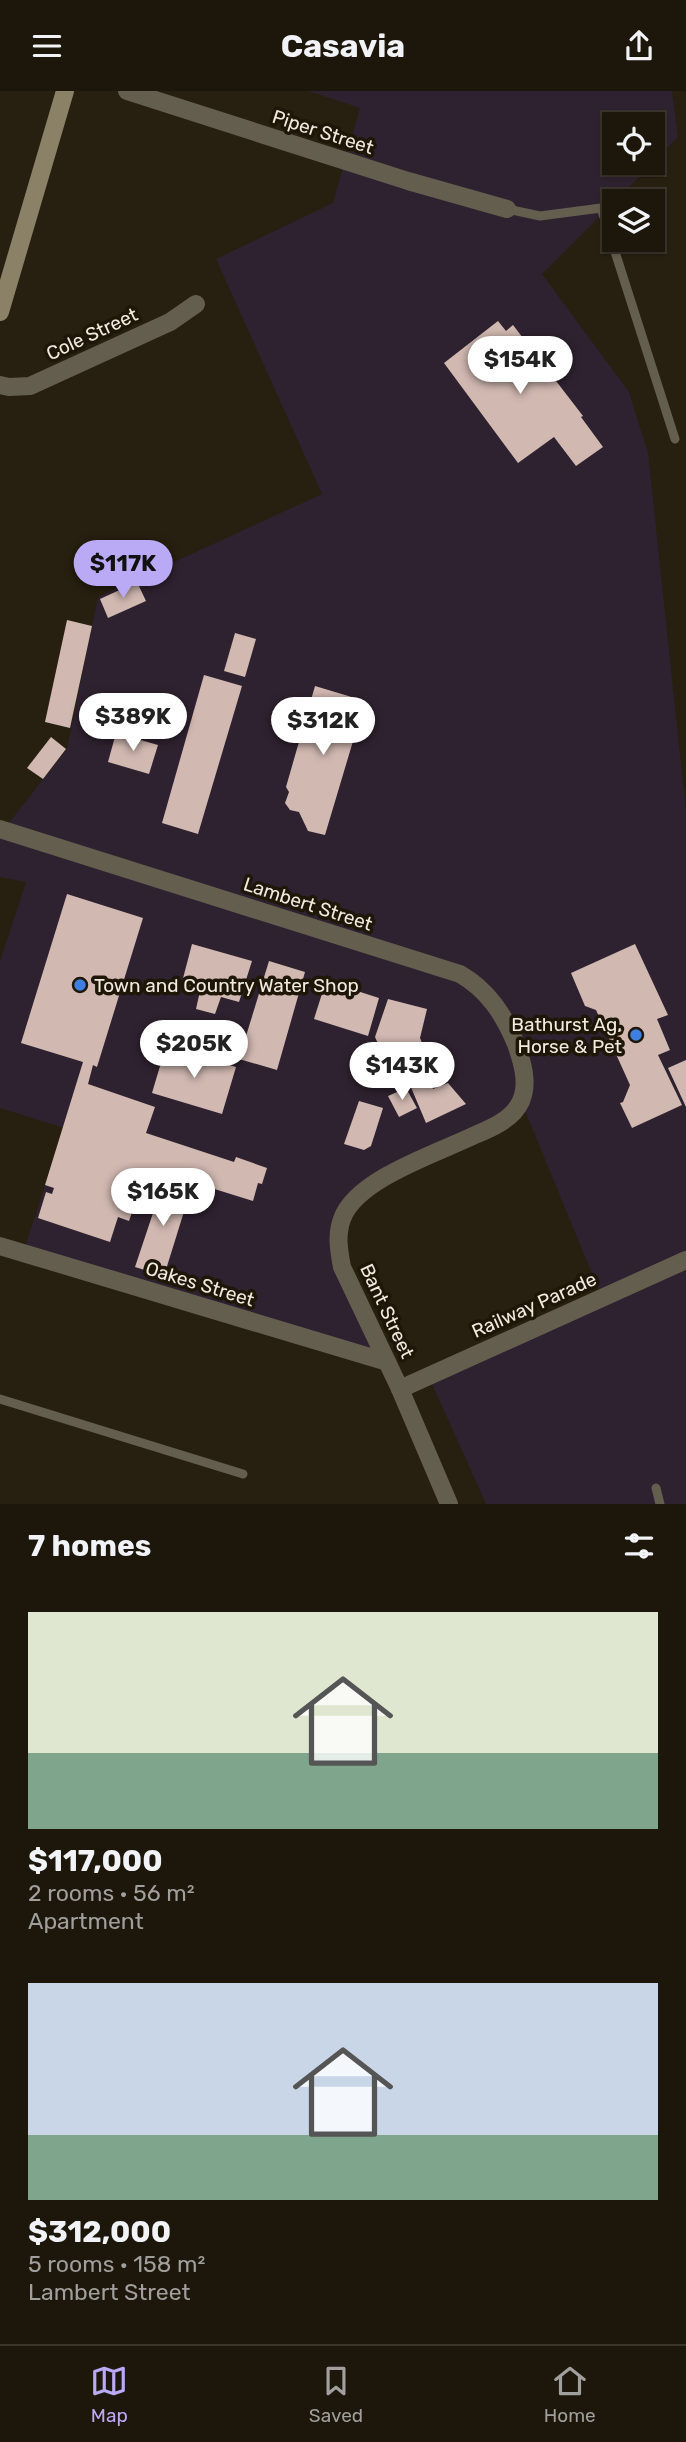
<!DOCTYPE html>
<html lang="en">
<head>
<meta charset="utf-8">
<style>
	:root { --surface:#1d170b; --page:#252014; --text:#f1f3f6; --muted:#a09f9d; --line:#3b362c; --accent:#baaaf6 }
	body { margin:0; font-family:Rubik,sans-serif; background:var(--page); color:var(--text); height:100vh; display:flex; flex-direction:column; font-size:26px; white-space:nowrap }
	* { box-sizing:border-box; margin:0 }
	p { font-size:23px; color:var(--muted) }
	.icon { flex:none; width:38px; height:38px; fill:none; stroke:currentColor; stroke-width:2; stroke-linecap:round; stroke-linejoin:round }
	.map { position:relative; height:1413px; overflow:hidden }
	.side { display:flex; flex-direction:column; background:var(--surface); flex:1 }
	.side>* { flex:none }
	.controls { position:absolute; left:602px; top:21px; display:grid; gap:14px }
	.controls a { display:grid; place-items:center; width:63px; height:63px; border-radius:0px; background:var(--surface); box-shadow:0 2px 5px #0004,0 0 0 2px var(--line); font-size:35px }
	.price { position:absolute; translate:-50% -60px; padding:0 16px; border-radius:24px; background:#fff; color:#222; font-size:23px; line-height:46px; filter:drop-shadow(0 2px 4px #0008) }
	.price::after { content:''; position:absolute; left:50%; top:42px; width:21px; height:16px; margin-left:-10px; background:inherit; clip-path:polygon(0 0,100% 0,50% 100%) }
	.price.selected { background:var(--accent); color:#111 }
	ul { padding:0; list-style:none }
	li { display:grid; align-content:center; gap:14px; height:371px; padding:0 28px }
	li span { display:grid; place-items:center; height:217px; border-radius:0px; color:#555 }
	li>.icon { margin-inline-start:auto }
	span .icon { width:126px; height:126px; fill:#fffc; stroke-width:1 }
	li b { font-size:30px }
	h2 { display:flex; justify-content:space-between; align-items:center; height:84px; padding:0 28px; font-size:30px }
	header { display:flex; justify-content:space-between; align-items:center; height:91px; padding:0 28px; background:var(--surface); font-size:32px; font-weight:700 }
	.dock { display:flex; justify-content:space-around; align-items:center; height:98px; border-top:2px solid var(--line); background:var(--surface); font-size:19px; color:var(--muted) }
	.dock a { display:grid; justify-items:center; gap:4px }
	.dock .selected { color:var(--accent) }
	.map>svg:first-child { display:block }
	.industrial { fill:#2f2230 }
	.building { fill:#d1b8b1 }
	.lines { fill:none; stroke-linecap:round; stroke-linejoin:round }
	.lane { stroke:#645e4e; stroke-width:9 }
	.street { stroke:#645e4e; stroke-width:18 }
	.secondary { stroke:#8b8167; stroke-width:18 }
	.shop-dot { fill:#3f7fe0; stroke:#1e1606; stroke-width:2.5 }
	.labels { text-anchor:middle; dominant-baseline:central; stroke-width:7; stroke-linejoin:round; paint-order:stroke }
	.street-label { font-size:19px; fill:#f0eae0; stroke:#1e1606 }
	.poi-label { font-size:19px; fill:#f0eae0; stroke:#1e1606; text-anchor:start }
</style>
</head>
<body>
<header><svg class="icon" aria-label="menu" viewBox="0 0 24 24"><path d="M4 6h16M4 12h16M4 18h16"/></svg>Casavia<svg class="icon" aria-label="share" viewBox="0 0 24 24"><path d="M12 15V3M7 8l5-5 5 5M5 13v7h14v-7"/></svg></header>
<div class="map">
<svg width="686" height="1413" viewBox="0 0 686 1413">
	<rect width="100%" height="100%" fill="#271f0f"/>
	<path class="industrial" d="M308 0H672L678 46 653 72V33H614V72H653L542 183 629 301 648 362 686 720V1413H486L428 1284 602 1207 521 1010 388 1084 342 1127 343 1176 387 1271 23 1162 64 1037 0 1017V870L26 791 0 786V743L67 658 98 506 322 403 216 168 333 112 360 17Z"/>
	<g class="building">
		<path d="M498 230 506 240 513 234 583 325 581 326 603 356 576 375 554 346 518 372 444 272Z"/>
		<path d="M137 491 146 510 108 527 100 508Z"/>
		<path d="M67 529 92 535 70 637 45 631Z"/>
		<path d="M235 542 256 548 245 586 224 580Z"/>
		<path d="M204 584 242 595 198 743 162 732Z"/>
		<path d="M315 595 365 610 325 744 308 740 299 721 290 719 285 712 289 701 286 696Z"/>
		<path d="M116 642 158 654 149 683 108 671Z"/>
		<path d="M51 646 66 658 43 688 27 677Z"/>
		<path d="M67 803 143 827 97 976 93 974 88 993 155 1016 146 1042 234 1071 236 1066 267 1077 262 1093 258 1092 253 1110 147 1077 129 1130 118 1126 110 1151 38 1127 46 1101 52 1103 54 1097 45 1094 83 971 21 952Z"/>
		<path d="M192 853 252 870 239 911 221 906 215 923 196 918 200 900 181 895Z"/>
		<path d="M635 853 668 924 657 928 670 959 658 964 682 1014 632 1037 620 1012 623 1011 630 994 596 919 585 915 571 882Z"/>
		<path d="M269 870 305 881 277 979 239 968Z"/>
		<path d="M326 890 379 907 368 945 314 928Z"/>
		<path d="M388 908 427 918 420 947 428 966 391 982 375 946Z"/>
		<path d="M166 955 236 976 222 1023 152 1002Z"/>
		<path d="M686 969V1016L668 977Z"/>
		<path d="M427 985 433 998 448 992 466 1013 426 1032 410 994Z"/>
		<path d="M406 997 417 1017 399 1026 388 1005Z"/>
		<path d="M359 1010 383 1017 371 1055 364 1059 344 1053Z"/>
		<path d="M164 1089 191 1098 164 1185 135 1176Z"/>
	</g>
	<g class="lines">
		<g class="lane">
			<path d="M507 118 540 125 601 117 675 348"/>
			<path d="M0 1308 243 1383"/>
			<path d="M656 1397 660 1413"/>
		</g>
		<g class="street">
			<path d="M127 0 408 90 507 118"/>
			<path d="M0 294 9 296 30 295 170 231 196 213"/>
			<path d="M0 738 460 883C488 899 504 924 516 953 522 970 529 992 521 1010 513 1028 492 1037 475 1044 438 1062 356 1088 342 1128 336 1144 339 1160 342 1176L400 1298 449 1413"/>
			<path d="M0 1155 387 1271"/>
			<path d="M400 1298 686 1169"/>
		</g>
		<path class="secondary" d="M0 221 65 0"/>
	</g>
	<g class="shop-dot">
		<circle cx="80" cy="894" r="7"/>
		<circle cx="636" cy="944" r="7"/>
	</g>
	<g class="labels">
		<g class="street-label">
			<text transform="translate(323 41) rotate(18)">Piper Street</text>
			<text transform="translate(92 243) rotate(-25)">Cole Street</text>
			<text transform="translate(308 813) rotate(18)">Lambert Street</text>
			<text transform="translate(200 1193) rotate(17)">Oakes Street</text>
			<text transform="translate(534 1214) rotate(-24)">Railway Parade</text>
			<text transform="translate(387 1220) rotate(65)">Bant Street</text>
		</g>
		<g class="poi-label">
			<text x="94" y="894">Town and Country Water Shop</text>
			<text x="622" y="933" text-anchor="end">Bathurst Ag,<tspan x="622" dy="22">Horse &amp; Pet</tspan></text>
		</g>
	</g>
</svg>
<div class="controls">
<a><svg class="icon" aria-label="locate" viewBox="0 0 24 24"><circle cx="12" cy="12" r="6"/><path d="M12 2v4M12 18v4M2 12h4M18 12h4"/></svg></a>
<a><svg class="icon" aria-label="layers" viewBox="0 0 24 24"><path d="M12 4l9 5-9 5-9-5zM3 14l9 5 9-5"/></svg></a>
</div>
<b class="price" style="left:520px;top:305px">$154K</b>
<b class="price selected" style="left:123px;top:509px">$117K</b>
<b class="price" style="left:133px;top:662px">$389K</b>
<b class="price" style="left:323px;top:666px">$312K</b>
<b class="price" style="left:194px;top:989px">$205K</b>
<b class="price" style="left:402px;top:1011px">$143K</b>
<b class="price" style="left:163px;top:1137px">$165K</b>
</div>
<section class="side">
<h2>7 homes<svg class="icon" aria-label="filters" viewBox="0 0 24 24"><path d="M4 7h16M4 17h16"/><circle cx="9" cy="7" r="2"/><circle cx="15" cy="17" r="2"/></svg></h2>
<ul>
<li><span style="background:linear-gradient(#dfe7d0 65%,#7fa58c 0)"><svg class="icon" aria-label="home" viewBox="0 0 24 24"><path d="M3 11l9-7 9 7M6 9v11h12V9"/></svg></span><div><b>$117,000</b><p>2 rooms · 56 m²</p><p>Apartment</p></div></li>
<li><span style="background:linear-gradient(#c9d6e8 70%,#7fa58c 0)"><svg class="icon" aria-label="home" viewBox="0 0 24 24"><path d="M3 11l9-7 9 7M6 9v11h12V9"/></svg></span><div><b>$312,000</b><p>5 rooms · 158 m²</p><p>Lambert Street</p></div></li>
</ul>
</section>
<nav class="dock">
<a class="selected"><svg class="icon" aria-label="map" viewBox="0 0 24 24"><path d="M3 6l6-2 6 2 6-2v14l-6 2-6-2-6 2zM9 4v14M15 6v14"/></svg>Map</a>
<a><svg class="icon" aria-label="saved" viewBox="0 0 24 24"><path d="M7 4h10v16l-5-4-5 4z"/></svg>Saved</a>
<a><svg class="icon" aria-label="home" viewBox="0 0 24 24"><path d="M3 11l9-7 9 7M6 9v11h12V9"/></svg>Home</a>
</nav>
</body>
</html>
